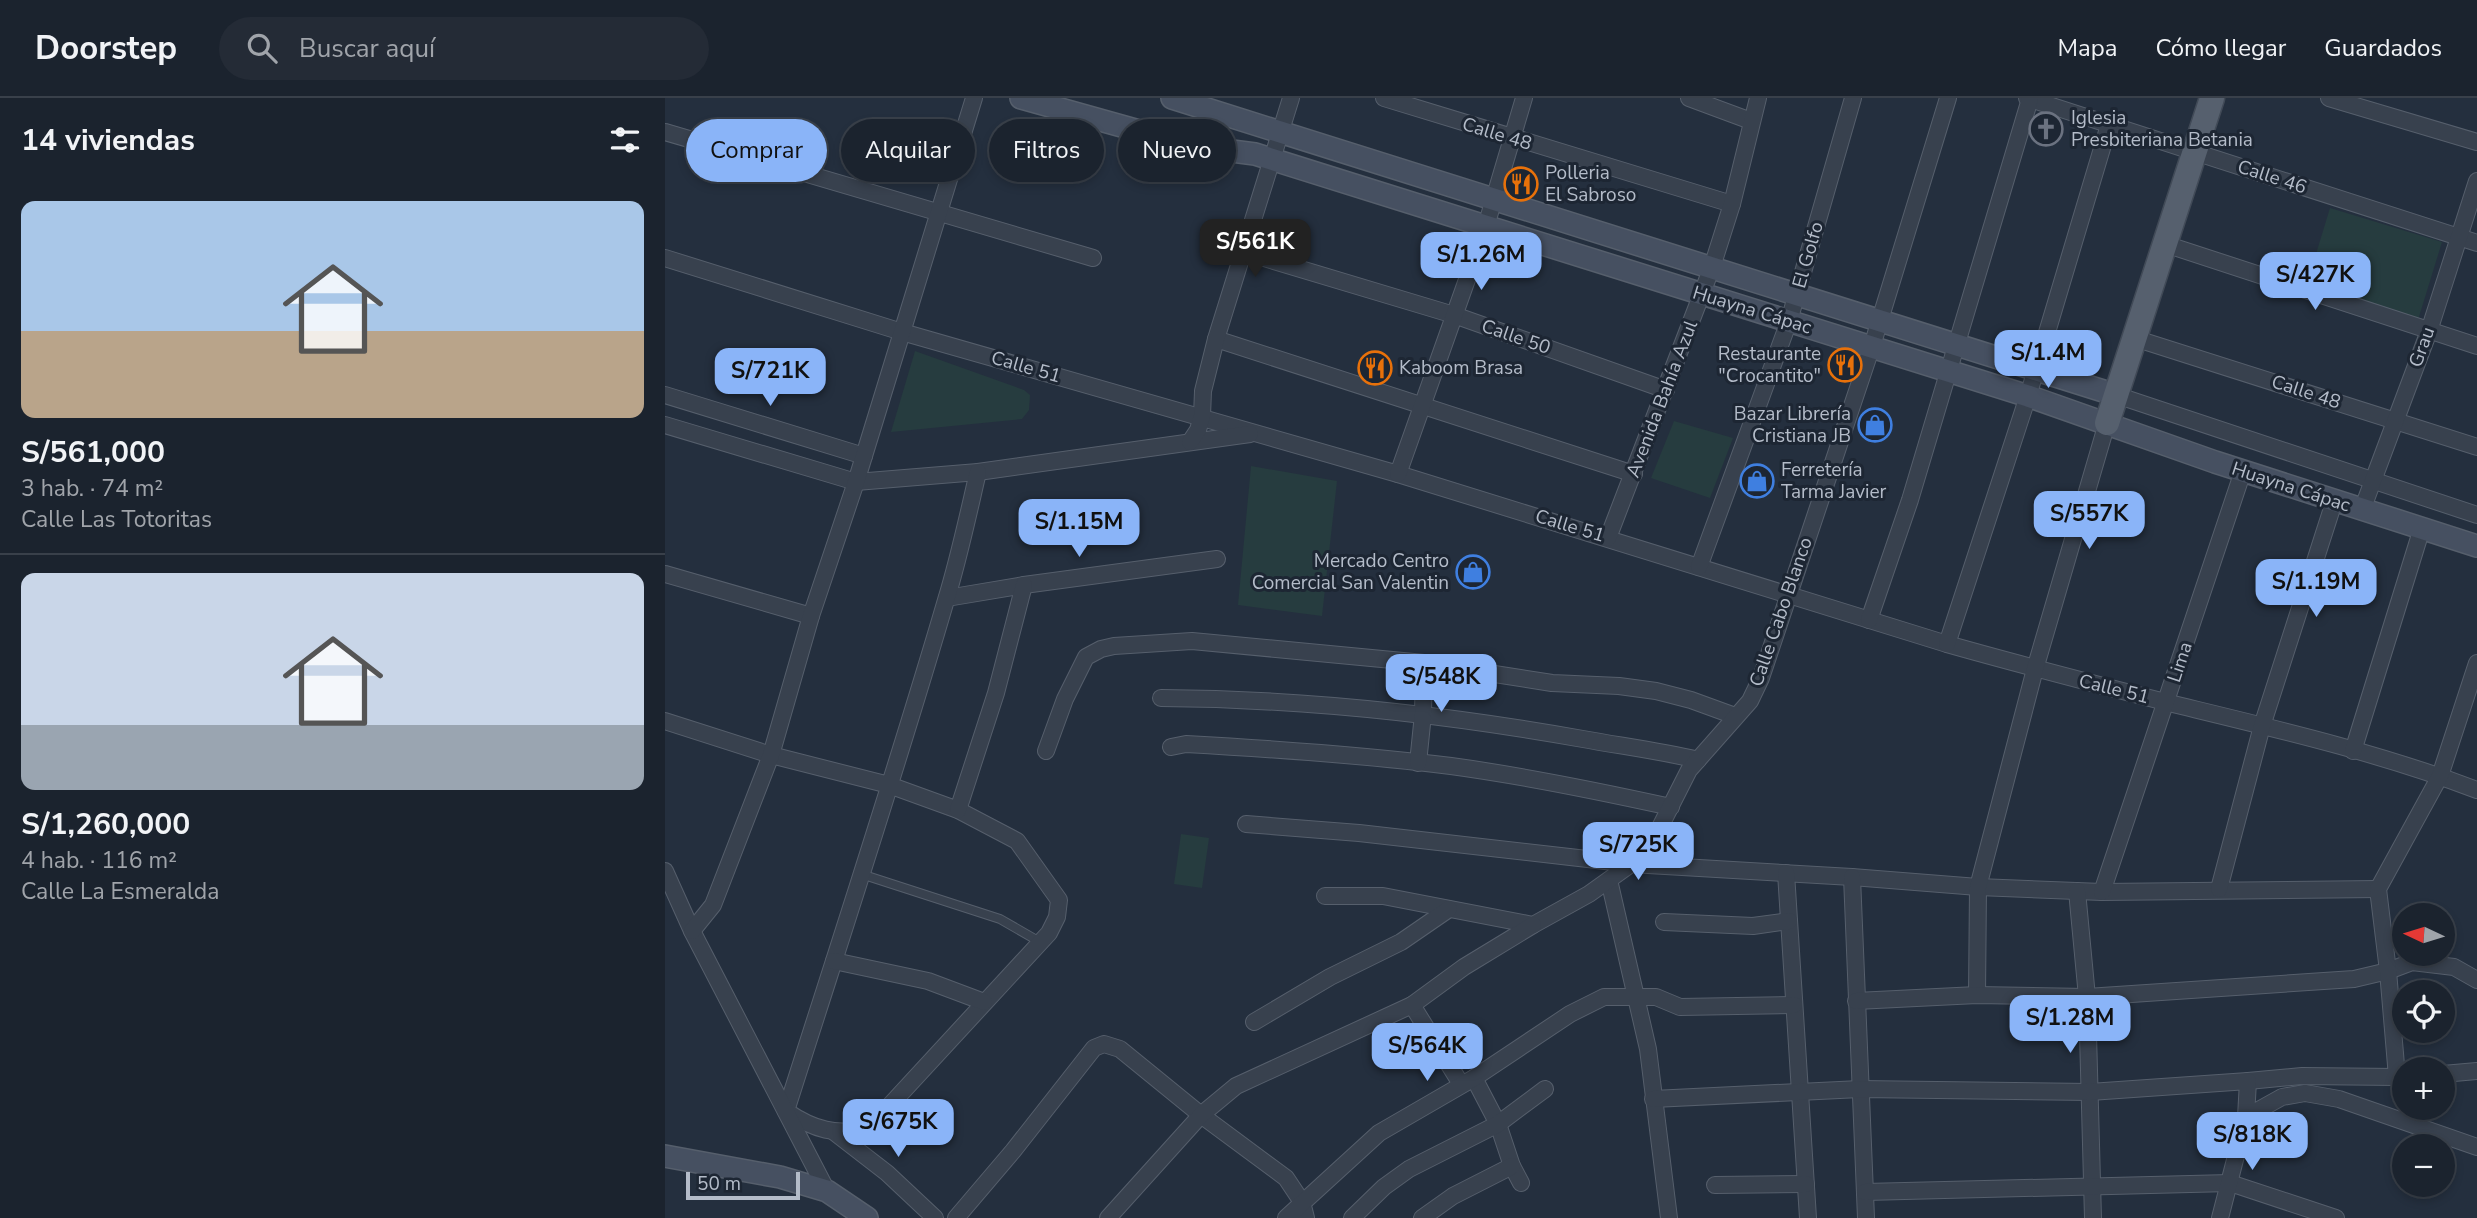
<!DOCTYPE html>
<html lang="es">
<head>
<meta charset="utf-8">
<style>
	:root { --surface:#1b232e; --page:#242b36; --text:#f1f3f6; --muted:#a0a4aa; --line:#39404a; --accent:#8ab4f8 }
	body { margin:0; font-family:"Nunito Sans",sans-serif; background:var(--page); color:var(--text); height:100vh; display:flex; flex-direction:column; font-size:26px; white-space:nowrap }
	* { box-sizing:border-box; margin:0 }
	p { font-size:23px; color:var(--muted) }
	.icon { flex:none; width:38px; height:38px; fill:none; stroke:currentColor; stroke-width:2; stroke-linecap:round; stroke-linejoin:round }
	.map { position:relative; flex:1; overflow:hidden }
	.details { display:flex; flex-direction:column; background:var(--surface); width:665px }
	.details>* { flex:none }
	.top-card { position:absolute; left:21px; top:21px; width:665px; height:63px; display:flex; gap:14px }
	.needle { width:46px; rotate:274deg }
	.controls { position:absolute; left:1727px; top:805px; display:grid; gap:14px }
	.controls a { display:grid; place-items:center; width:63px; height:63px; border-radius:50%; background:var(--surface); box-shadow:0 4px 10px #0003,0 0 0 2px var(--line); font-size:35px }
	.scale { position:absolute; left:21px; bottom:18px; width:114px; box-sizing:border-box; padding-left:7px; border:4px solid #b4bcc9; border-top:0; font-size:19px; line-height:24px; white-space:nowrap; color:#b4bcc9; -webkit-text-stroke:5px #1d2633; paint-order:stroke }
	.price { position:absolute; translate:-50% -60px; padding:0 16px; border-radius:14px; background:var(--accent); color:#111; font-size:23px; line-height:46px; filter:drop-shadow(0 2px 4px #0008) }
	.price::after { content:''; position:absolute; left:50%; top:42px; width:21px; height:16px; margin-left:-10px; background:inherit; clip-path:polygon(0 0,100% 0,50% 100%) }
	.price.on { background:#222; color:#fff }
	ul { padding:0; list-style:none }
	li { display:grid; align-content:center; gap:14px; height:371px; padding:0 21px }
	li+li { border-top:2px solid var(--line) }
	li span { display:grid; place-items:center; height:217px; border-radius:14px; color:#555 }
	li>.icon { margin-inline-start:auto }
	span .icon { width:126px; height:126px; fill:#fffc; stroke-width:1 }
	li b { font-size:30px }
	h2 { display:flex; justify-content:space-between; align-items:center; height:84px; padding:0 21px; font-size:30px }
	.tag { padding:0 24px; border-radius:32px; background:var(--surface); box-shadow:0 4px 10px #0003,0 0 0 2px var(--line); font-size:24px; line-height:63px }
	.tag.on { background:var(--accent); color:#111 }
	header { display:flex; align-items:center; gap:42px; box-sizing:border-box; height:98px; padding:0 35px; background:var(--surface); border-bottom:2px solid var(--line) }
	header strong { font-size:33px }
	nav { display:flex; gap:38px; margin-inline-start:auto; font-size:24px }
	.search { width:490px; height:63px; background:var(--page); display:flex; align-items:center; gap:18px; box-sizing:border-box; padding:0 24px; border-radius:38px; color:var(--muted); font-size:26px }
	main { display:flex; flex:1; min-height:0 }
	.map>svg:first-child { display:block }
	.green { fill:#263c3f }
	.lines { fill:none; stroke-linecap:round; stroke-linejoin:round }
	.service-casing { stroke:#565f6c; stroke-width:10 }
	.minor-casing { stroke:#565f6c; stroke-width:18 }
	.secondary-casing { stroke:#565f6c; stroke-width:24 }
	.primary-casing { stroke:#414a57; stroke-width:27 }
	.service { stroke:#38414e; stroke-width:8 }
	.minor { stroke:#38414e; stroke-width:16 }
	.secondary { stroke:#465061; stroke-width:21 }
	.primary { stroke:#56606e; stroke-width:24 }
	.labels { text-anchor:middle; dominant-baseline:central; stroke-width:6; stroke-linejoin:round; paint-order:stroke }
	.poi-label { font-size:19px; fill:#b4bcc9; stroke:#1d2633; text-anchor:start }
	.street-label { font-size:19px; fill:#b4bcc9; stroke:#1d2633 }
</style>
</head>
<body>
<header>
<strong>Doorstep</strong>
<div class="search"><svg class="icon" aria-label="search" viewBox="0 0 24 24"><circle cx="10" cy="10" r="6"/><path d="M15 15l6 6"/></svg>Buscar aquí</div>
<nav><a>Mapa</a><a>Cómo llegar</a><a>Guardados</a></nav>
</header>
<main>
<section class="details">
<h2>14 viviendas<svg class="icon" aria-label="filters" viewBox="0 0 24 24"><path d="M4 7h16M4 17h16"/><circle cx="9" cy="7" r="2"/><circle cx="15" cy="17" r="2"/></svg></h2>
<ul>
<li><span style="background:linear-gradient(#a9c7e8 60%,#b9a48a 0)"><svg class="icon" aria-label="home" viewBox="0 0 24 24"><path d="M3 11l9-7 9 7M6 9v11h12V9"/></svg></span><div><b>S/561,000</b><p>3 hab. · 74 m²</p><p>Calle Las Totoritas</p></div></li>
<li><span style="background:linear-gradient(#c9d6e8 70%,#9aa5b1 0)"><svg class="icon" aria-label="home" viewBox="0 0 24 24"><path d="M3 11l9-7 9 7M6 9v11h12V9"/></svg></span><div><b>S/1,260,000</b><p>4 hab. · 116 m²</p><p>Calle La Esmeralda</p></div></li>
</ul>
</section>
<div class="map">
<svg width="1812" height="1120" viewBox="0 0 1812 1120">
	<rect width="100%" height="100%" fill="#242f3e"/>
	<g class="green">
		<path d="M1665 110 1777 144 1753 222 1643 182Z"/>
		<path d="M250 253 359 292 365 297 364 312 357 321 226 334Z"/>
		<path d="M1009 323 1068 340 1045 400 986 380Z"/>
		<path d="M586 368 672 383 657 518 573 507Z"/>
		<path d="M516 736 544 740 537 790 509 786Z"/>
	</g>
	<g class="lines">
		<defs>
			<path id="service" d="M196 776 335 821 375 844"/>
			<g id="minor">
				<path d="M719 0 1067 106"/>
				<path d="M1024 0 1086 23"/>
				<path d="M1362 0 1812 145"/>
				<path d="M1664 0 1812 44"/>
				<path d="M0 34 428 160"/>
				<path d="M1500 146 1812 248"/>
				<path d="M579 154 789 217 1001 292"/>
				<path d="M0 160 237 234 733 376 1282 546C1356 567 1430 586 1504 605 1607 630 1712 654 1812 692"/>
				<path d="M1469 240 1812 349"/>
				<path d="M551 241 969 376"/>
				<path d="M0 297 199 358"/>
				<path d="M1451 297 1812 417"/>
				<path d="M0 327 191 384 313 374 585 336"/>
				<path d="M525 344 533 332 537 318 538 293 551 241 626 0"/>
				<path d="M733 376 821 128 859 0"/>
				<path d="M1697 412 1764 233 1812 83"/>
				<path d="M943 440 1047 169 1067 106 1093 0"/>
				<path d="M1034 469 1124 223 1188 0"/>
				<path d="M0 476 146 518"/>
				<path d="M282 500 359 487 552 461"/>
				<path d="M1204 522 1245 402 1365 1"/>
				<path d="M1282 546 1363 298 1444 27"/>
				<path d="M496 600C638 601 778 616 918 641 956 648 995 653 1033 662"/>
				<path d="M0 623 106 657 224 687 293 712 352 743 394 802 392 819 384 835 204 1030C171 1038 149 1032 121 1013 175 843 231 673 281 502 294 460 303 417 313 374"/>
				<path d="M506 649 521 646C610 651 698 657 786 668 860 678 933 693 1006 709"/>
				<path d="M381 653 400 601 421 559 436 551 449 548 527 543 759 565 887 585 954 588 991 593 1026 602 1070 618"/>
				<path d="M1688 653 1757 430"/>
				<path d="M753 665 758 616 759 565"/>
				<path d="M293 712 331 595 359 487"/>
				<path d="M581 726 694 735 966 766 1187 779 1313 789 1437 794 1713 791"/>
				<path d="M0 773 27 833 162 1093"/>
				<path d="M1121 775 1143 1120"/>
				<path d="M1187 779 1201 1120"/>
				<path d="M944 782 983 951 1004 1120"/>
				<path d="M1554 791 1597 628 1669 404"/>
				<path d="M1412 793 1422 899 1428 1120"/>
				<path d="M1437 794 1578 373"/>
				<path d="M660 798H718L868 827 924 796 966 766 985 749 1024 672 1085 603 1096 580 1207 248 1283 0"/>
				<path d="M999 824 1088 828 1124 823"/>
				<path d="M27 833 48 807 106 657 146 518 191 384 309 0"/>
				<path d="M169 863 263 883 319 904"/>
				<path d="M1312 897 1313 789 1370 571 1442 325"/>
				<path d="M1191 903 1312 897 1422 899 1689 881 1723 873 1747 864 1789 869 1812 882"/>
				<path d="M747 907 796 986"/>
				<path d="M589 924 665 879 736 844 784 811"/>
				<path d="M1778 976 1812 973"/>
				<path d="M809 980 833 1026 847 1068 856 1085"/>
				<path d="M1583 983 1637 978 1732 979 1723 873 1713 791 1775 678 1812 565"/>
				<path d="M988 1001 1195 991 1425 994 1583 983 1581 1019 1617 999 1640 995 1674 1001 1812 1049"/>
				<path d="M169 1034 222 1075 270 1120"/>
				<path d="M1050 1087 1141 1086"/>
				<path d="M1200 1094 1565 1085 1671 1120"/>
				<path d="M291 1120 348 1053 429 950 439 946 455 951 536 1017 621 1080 637 1104 641 1120"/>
				<path d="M443 1120 536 1017 571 988 747 907 799 869 868 827"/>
				<path d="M621 1120 714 1035 809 980 905 916 939 899H991L1015 909 1129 907"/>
				<path d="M687 1120 719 1089 744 1071 833 1026 880 991"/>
				<path d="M757 1120 788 1098 847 1068"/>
				<path d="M1555 1120 1581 1019"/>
			</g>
			<g id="secondary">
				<path d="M356 0 528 48 590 56 1363 298 1550 364 1812 448"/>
				<path d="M507 0 1451 297"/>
				<path d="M0 1058 115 1079 162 1093 202 1120"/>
			</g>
			<path id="primary" d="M1442 325 1547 0"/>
		</defs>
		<use href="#service" class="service-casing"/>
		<use href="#minor" class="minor-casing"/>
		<use href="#secondary" class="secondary-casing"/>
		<use href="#primary" class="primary-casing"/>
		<use href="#service" class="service"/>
		<use href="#minor" class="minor"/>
		<use href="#secondary" class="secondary"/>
		<use href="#primary" class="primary"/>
	</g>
	<defs>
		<symbol id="church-ring" viewBox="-11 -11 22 22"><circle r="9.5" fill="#1d2633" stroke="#6b7280" stroke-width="1.5"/><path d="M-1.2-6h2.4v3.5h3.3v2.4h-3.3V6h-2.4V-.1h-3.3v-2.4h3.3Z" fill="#6b7280"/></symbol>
		<symbol id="restaurant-ring" viewBox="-11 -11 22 22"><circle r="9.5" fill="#1d2633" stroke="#e8710a" stroke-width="1.5"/><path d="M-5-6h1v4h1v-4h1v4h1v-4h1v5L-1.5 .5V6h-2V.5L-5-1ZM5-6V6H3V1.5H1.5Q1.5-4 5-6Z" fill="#e8710a"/></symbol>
		<symbol id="shop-ring" viewBox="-11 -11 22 22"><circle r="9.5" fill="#1d2633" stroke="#3f7fe0" stroke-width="1.5"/><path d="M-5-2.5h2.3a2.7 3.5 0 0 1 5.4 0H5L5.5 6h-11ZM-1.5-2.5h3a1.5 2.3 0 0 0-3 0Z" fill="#3f7fe0"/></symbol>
	</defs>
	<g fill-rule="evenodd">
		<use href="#church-ring" x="1362" y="12" width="38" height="38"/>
		<use href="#restaurant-ring" x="837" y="67" width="38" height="38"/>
		<use href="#restaurant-ring" x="1161" y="248" width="38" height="38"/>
		<use href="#restaurant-ring" x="691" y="251" width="38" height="38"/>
		<use href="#shop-ring" x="1191" y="308" width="38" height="38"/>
		<use href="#shop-ring" x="1073" y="364" width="38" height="38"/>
		<use href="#shop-ring" x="789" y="455" width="38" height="38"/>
	</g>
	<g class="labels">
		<g class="poi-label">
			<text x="1406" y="20">Iglesia<tspan x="1406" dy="22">Presbiteriana Betania</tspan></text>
			<text x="880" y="75">Polleria<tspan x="880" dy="22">El Sabroso</tspan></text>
			<text x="1156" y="256" text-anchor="end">Restaurante<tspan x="1156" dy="22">"Crocantito"</tspan></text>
			<text x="734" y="270">Kaboom Brasa</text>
			<text x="1186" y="316" text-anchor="end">Bazar Librería<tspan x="1186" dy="22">Cristiana JB</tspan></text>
			<text x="1116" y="372">Ferretería<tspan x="1116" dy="22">Tarma Javier</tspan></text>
			<text x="784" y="463" text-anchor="end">Mercado Centro<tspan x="784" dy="22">Comercial San Valentin</tspan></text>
		</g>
		<g class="street-label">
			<text transform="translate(832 36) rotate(17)">Calle 48</text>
			<text transform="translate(1607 79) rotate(18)">Calle 46</text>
			<text transform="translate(1143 157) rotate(-74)">El Golfo</text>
			<text transform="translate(1087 212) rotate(17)">Huayna Cápac</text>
			<text transform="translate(851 239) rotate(19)">Calle 50</text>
			<text transform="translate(1757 249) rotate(-70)">Grau</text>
			<text transform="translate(361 269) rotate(16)">Calle 51</text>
			<text transform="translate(1641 294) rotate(18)">Calle 48</text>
			<text transform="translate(997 301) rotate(-69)">Avenida Bahía Azul</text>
			<text transform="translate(1626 389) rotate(18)">Huayna Cápac</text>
			<text transform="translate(905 428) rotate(17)">Calle 51</text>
			<text transform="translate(1116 514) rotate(-71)">Calle Cabo Blanco</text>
			<text transform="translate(1515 564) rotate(-72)">Lima</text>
			<text transform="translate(1449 591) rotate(14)">Calle 51</text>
		</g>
	</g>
</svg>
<div class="controls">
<a><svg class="needle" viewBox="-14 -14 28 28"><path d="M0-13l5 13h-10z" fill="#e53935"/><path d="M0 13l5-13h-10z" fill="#a0a4aa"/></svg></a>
<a><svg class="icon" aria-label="locate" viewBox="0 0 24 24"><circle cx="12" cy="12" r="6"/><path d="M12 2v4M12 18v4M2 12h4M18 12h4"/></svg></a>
<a>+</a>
<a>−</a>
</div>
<div class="scale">50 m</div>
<b class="price on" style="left:590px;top:181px">S/561K</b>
<b class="price" style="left:816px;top:194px">S/1.26M</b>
<b class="price" style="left:1650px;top:214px">S/427K</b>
<b class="price" style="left:1383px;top:292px">S/1.4M</b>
<b class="price" style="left:105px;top:310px">S/721K</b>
<b class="price" style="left:1424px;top:453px">S/557K</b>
<b class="price" style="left:414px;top:461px">S/1.15M</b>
<b class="price" style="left:1651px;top:521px">S/1.19M</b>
<b class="price" style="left:776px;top:616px">S/548K</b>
<b class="price" style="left:973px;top:784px">S/725K</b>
<b class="price" style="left:1405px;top:957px">S/1.28M</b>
<b class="price" style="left:762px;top:985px">S/564K</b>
<b class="price" style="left:233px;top:1061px">S/675K</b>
<b class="price" style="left:1587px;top:1074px">S/818K</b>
<div class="top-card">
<a class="tag on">Comprar</a>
<a class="tag">Alquilar</a>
<a class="tag">Filtros</a>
<a class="tag">Nuevo</a>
</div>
</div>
</main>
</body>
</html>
